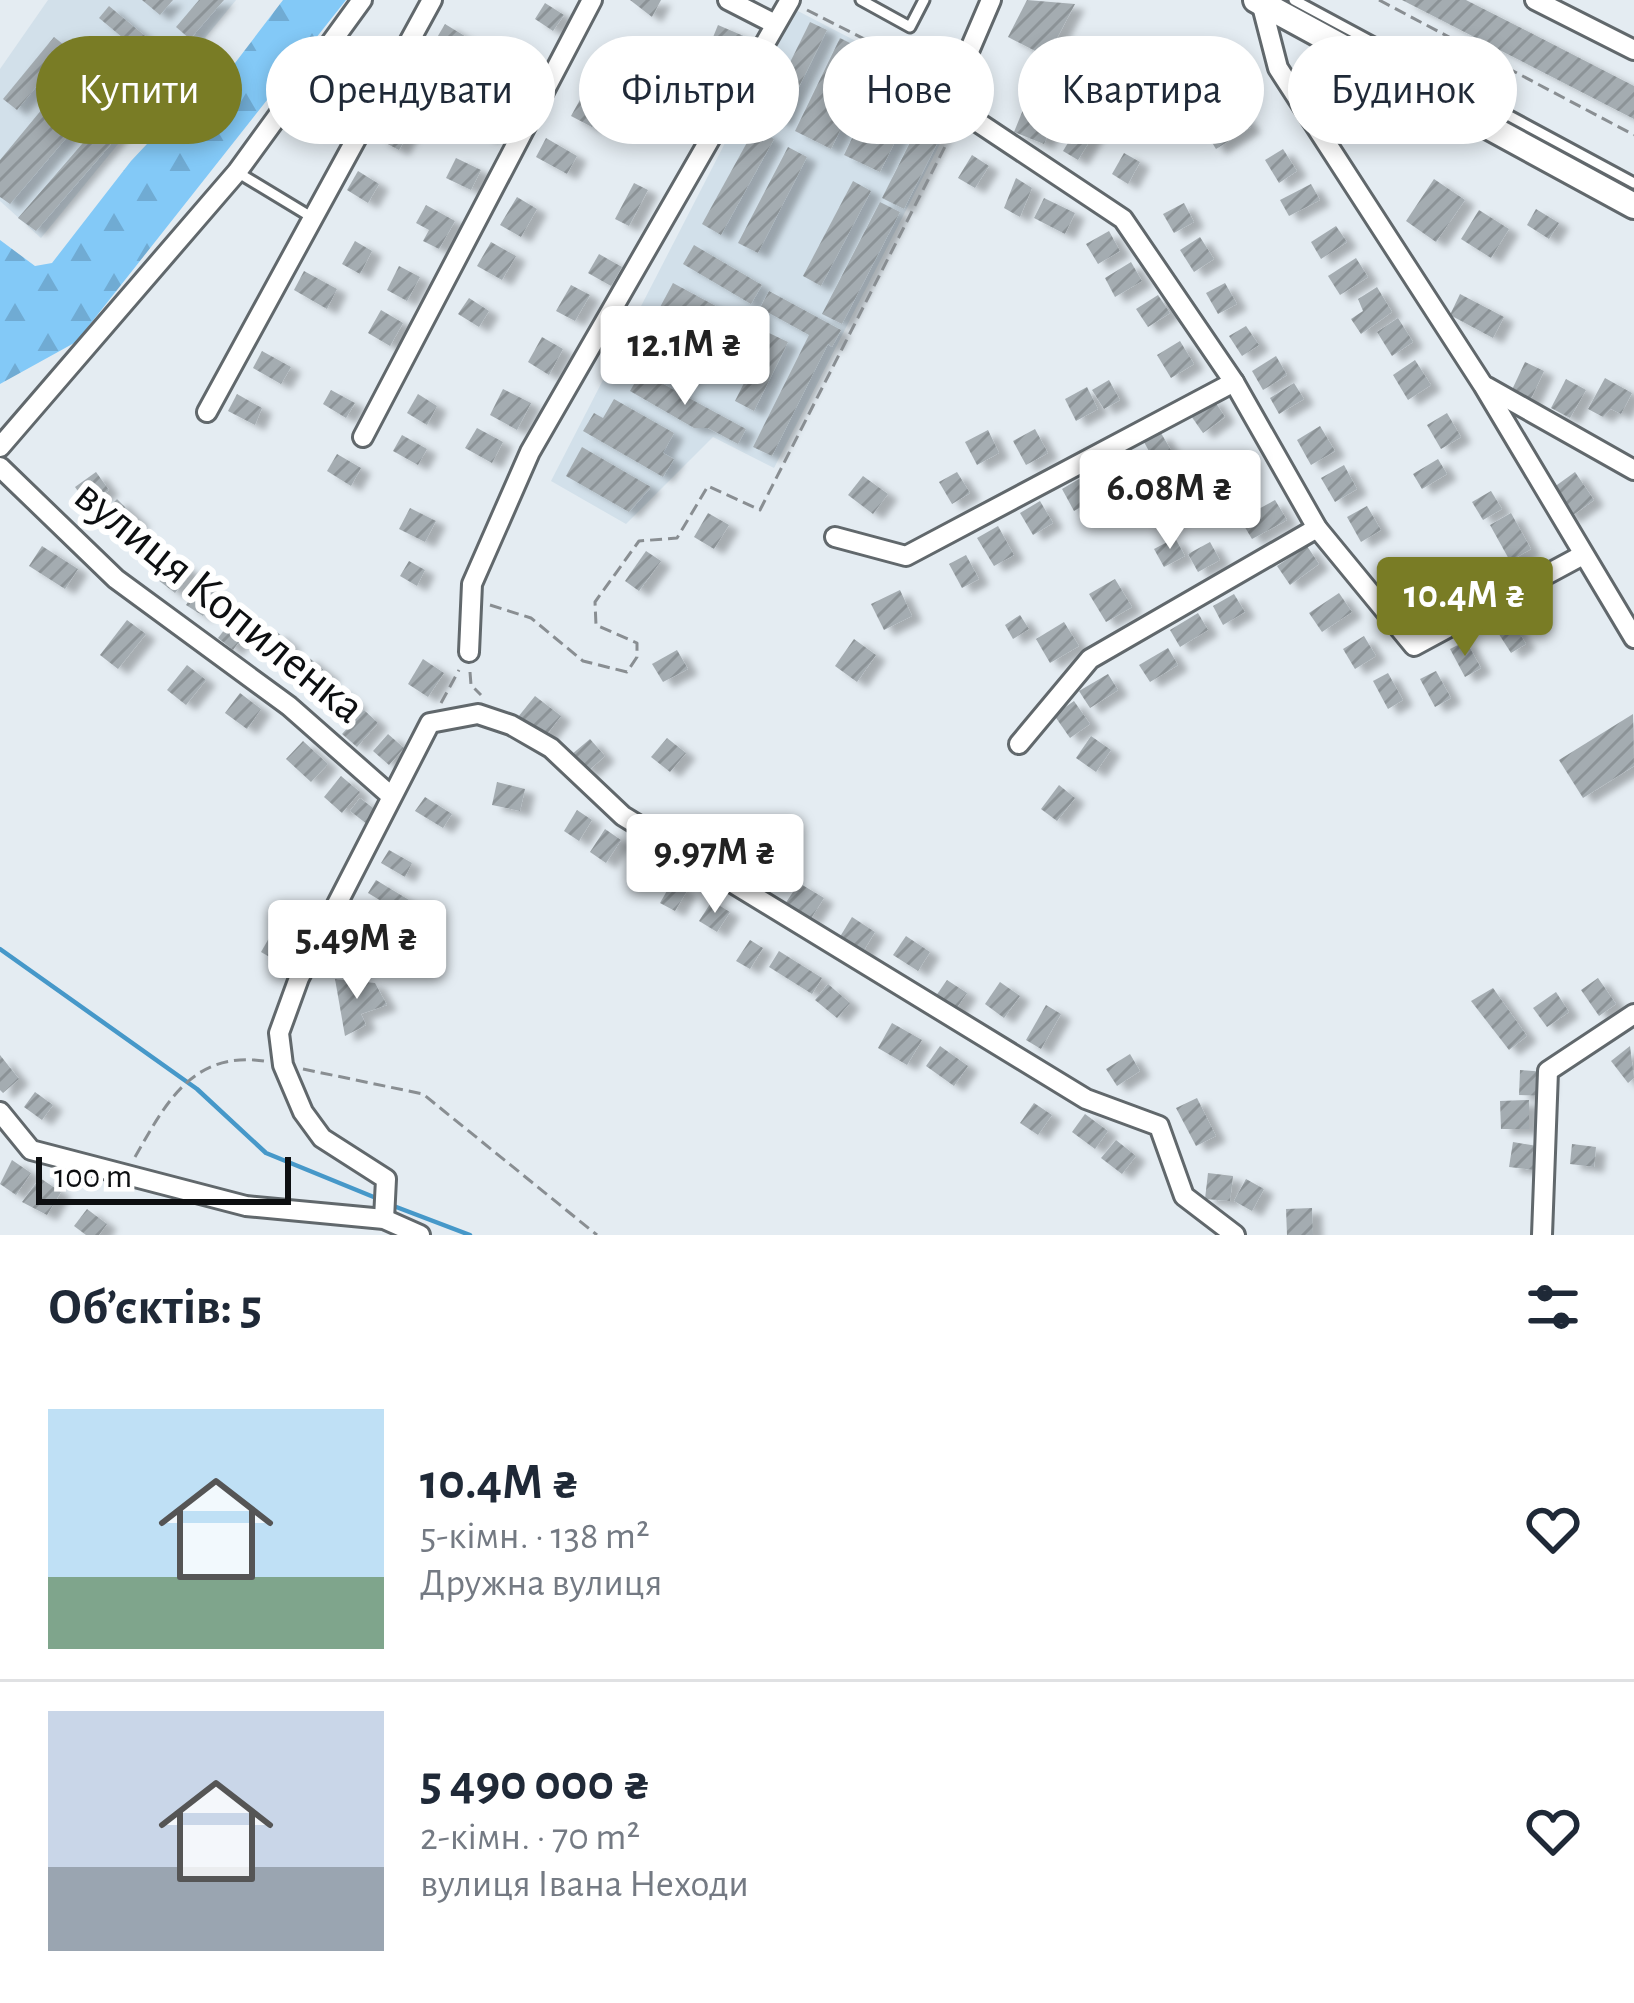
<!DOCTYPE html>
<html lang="uk">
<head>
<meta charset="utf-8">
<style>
	:root { --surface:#fff; --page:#f6f6f7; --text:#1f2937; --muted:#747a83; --line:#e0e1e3; --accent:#797c25 }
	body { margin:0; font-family:"Alegreya Sans",sans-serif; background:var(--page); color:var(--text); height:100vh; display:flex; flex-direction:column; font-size:45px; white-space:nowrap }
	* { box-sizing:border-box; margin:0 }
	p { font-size:39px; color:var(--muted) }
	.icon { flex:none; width:66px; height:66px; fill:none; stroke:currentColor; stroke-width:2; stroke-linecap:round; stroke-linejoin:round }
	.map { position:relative; height:1235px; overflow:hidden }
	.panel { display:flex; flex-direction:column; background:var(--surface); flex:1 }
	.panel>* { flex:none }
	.hud { position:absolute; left:36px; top:36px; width:1563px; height:108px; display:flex; gap:24px }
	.scale { position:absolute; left:36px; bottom:30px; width:255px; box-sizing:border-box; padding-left:12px; border:6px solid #0d0f11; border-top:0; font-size:33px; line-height:42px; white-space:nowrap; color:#0d0f11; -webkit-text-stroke:9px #fff; paint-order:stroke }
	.price { position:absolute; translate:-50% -102px; padding:0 27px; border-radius:12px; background:#fff; color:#222; font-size:39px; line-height:78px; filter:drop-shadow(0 3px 6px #0008) }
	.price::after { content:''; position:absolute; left:50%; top:72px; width:36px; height:27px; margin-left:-18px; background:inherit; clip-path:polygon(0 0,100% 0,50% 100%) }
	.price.on { background:var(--accent); color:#fff }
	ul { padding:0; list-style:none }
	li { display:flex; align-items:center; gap:36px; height:300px; padding:0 48px }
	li+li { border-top:3px solid var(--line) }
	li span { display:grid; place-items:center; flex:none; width:336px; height:240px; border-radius:0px; color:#555 }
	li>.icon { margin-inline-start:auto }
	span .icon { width:144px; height:144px; fill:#fffc; stroke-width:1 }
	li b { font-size:51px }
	h2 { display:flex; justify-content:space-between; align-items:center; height:144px; padding:0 48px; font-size:51px }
	.chip { padding:0 42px; border-radius:54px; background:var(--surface); box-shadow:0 6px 18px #0003; font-size:42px; line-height:108px }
	.chip.on { background:var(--accent); color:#fff }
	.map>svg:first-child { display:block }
	.built { fill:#d2e0ea }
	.forest { fill:url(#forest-firs) }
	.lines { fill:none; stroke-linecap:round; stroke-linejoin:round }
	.stream { stroke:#4698c9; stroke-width:4.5 }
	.building { fill:url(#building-hatch); filter:url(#shadow) }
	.service-casing { stroke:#61686c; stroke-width:15 }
	.minor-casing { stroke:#61686c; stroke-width:24 }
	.tertiary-casing { stroke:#61686c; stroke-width:30 }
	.path { stroke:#898e92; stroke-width:3; stroke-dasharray:12 6; stroke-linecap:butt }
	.service { stroke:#fff; stroke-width:9 }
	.minor { stroke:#fff; stroke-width:18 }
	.tertiary { stroke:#fff; stroke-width:24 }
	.labels { text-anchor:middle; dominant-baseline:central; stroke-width:12; stroke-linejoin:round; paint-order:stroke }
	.street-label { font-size:48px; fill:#0d0f11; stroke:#fff }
</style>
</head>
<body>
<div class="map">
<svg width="1634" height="1235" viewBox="0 0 1634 1235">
	<defs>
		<pattern id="forest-firs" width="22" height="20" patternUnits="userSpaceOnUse" patternTransform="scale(3)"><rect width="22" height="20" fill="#83c9f7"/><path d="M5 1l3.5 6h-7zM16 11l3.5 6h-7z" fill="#70abd3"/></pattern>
		<pattern id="building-hatch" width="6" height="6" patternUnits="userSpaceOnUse" patternTransform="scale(3)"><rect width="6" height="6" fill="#a4acb1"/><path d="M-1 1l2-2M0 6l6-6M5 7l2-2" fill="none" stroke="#8c9397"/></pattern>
		<filter id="shadow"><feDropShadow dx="10" dy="5.5" stdDeviation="3" flood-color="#0004"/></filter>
	</defs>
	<rect width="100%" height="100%" fill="#e4ecf2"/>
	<g class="built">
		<path d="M48 0H236L41 238 0 201V69Z"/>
		<path d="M794 9 964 97 774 468 713 437 626 524 551 481Z"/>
	</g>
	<path class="forest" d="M283 0H346L76 342 0 384V240L35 266 52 263 131 161 178 111 216 88Z"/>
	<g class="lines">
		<g class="stream">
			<path d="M0 949 197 1089 266 1153 381 1200"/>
			<path d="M391 1205 470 1235"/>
		</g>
	</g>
	<g class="building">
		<path d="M142 0H173L160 15Z"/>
		<path d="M199 0H224L190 39 176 27Z"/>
		<path d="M630 0H661L652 17Z"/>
		<path d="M1027 0 1075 4 1047 57 1008 37Z"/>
		<path d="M1402 0H1466L1531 33 1634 86V119Z"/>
		<path d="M545 3 564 15 553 31 535 19Z"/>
		<path d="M109 6 180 65 170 77 99 18Z"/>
		<path d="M810 22 827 30 782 121 765 113Z"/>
		<path d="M445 24 468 38 456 60 432 46Z"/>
		<path d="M718 25 746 37 735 64 707 52Z"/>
		<path d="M54 37 68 48 17 110 3 99Z"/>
		<path d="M840 38 876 56 831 149 795 131Z"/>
		<path d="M607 44 631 58 621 74 597 60Z"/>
		<path d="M90 51 149 100 36 231 18 218 120 100 107 90 10 204 0 197V160Z"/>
		<path d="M1180 59 1225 81 1211 110 1151 82 1161 61 1177 69Z"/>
		<path d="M888 63 925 81 880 172 844 155Z"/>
		<path d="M509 64 536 80 523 103 496 87Z"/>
		<path d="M417 67 442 80 422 115 398 102Z"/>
		<path d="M680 82 701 94 687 119 666 107Z"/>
		<path d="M938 87 960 98 904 209 882 198Z"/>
		<path d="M581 98 601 108 592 127 571 116Z"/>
		<path d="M1025 105 1055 117 1044 144 1014 132Z"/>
		<path d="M485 106 503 116 490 138 473 128Z"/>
		<path d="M1242 114 1251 127 1216 149 1208 136Z"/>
		<path d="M389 120 410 131 399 150 378 139Z"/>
		<path d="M1079 125 1094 134 1078 160 1063 151Z"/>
		<path d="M755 128 774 139 721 235 702 224Z"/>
		<path d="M546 138 577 156 567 174 536 157Z"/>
		<path d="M788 147 807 157 758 253 738 243Z"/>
		<path d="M1283 149 1297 171 1279 183 1265 160Z"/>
		<path d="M1124 153 1140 162 1128 184 1112 174Z"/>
		<path d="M972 155 989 166 975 188 958 178Z"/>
		<path d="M456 158 481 170 471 190 446 178Z"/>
		<path d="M358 171 379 184 368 203 347 190Z"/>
		<path d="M1016 178 1032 188 1020 217 1004 208Z"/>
		<path d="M1434 179 1465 200 1436 242 1406 221Z"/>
		<path d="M853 181 871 191 821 286 803 276Z"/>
		<path d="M634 183 648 190 629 226 615 219Z"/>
		<path d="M1311 184 1320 200 1289 216 1280 200Z"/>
		<path d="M517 197 537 209 521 237 500 225Z"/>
		<path d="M1044 198 1075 213 1065 234 1034 218Z"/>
		<path d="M880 202 900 212 842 324 822 314Z"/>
		<path d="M1184 203 1194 222 1174 233 1163 214Z"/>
		<path d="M426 205 455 221 439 249 423 241 429 230 416 223Z"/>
		<path d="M1536 209 1559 223 1549 239 1527 225Z"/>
		<path d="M1479 210 1509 229 1491 258 1461 239Z"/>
		<path d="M1336 226 1347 242 1321 259 1311 242Z"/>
		<path d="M1109 231 1120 251 1098 264 1086 244Z"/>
		<path d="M1200 237 1214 259 1194 272 1180 250Z"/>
		<path d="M355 241 372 251 360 274 342 264Z"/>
		<path d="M491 242 516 256 502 280 477 266Z"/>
		<path d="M694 245 762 285 751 304 683 264Z"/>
		<path d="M599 254 622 267 611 286 588 273Z"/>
		<path d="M1356 258 1368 277 1340 295 1328 276Z"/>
		<path d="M1131 262 1142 281 1115 297 1105 278Z"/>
		<path d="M399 266 420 277 407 301 387 290Z"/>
		<path d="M304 271 337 289 327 309 294 290Z"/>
		<path d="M673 283 725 311 689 378 670 368 696 319 683 312 657 360 637 350Z"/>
		<path d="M1225 283 1237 304 1218 314 1206 293Z"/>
		<path d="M571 285 590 295 575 321 556 311Z"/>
		<path d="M1377 287 1392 312 1361 334 1351 319 1363 311 1358 299Z"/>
		<path d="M769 291 841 330 832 347 828 344 772 456 753 447 809 335 760 308Z"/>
		<path d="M1460 294 1504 317 1493 338 1450 315Z"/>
		<path d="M1158 295 1170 313 1148 327 1136 309Z"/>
		<path d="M469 298 489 311 479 327 458 314Z"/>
		<path d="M381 310 403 323 390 346 368 333Z"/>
		<path d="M1398 318 1413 342 1392 356 1377 332Z"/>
		<path d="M1246 326 1259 345 1242 356 1229 336Z"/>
		<path d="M769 333 788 342 754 411 735 401Z"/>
		<path d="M542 337 563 349 549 375 528 362Z"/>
		<path d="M1180 341 1194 364 1171 378 1157 355Z"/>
		<path d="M262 351 291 367 281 384 253 368Z"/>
		<path d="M1276 356 1287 375 1263 390 1252 371Z"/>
		<path d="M1415 360 1431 385 1408 400 1393 375Z"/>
		<path d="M1525 362 1544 371 1529 403 1510 394Z"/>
		<path d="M641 372 746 429 738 444 708 428H694L630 391Z"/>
		<path d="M1605 378 1632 393 1621 414 1611 409 1603 417 1588 409Z"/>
		<path d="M1566 379 1586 390 1570 418 1551 408Z"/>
		<path d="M1109 380 1120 400 1104 409 1092 390Z"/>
		<path d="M1294 383 1304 399 1279 414 1270 398Z"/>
		<path d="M1087 387 1098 409 1076 421 1065 399Z"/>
		<path d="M503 389 531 403 517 430 490 415Z"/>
		<path d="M331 390 355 403 346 418 323 404Z"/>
		<path d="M237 394 262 408 255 425 228 411Z"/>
		<path d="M418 394 437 406 427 425 407 413Z"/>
		<path d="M1212 397 1225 417 1203 433 1189 413Z"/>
		<path d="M614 399 674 433 663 453 674 459 663 477 583 431 594 413 603 418Z"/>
		<path d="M1447 413 1461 437 1441 449 1427 425Z"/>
		<path d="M1320 426 1335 451 1311 465 1297 440Z"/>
		<path d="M477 428 503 442 492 463 465 448Z"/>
		<path d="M1035 429 1048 453 1026 465 1013 441Z"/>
		<path d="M988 430 999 453 977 465 965 442Z"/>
		<path d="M1161 433 1175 457 1157 466 1144 442Z"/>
		<path d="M402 435 427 449 418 465 393 451Z"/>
		<path d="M582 447 651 487 629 512 566 476Z"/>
		<path d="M337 454 361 468 351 486 327 471Z"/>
		<path d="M1120 455 1133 478 1112 490 1099 467Z"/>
		<path d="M1438 459 1447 474 1422 489 1413 474Z"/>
		<path d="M1344 465 1357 489 1335 502 1321 478Z"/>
		<path d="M96 472 109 490 88 505 75 487Z"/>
		<path d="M957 472 970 493 952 504 939 482Z"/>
		<path d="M1575 472 1594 500 1569 518 1550 490Z"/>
		<path d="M863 476 888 494 873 514 848 495Z"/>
		<path d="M1084 476 1097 498 1074 511 1062 489Z"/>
		<path d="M1491 491 1502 509 1483 520 1472 502Z"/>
		<path d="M117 499 140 522 124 539 101 515Z"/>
		<path d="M1275 500 1287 520 1252 539 1240 519Z"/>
		<path d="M1040 501 1053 523 1033 535 1020 513Z"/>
		<path d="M1367 506 1381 530 1361 542 1347 517Z"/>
		<path d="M410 508 436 521 425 542 399 529Z"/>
		<path d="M708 513 729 525 714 549 694 537Z"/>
		<path d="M1511 513 1531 549 1510 561 1490 525Z"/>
		<path d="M998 526 1014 555 994 566 977 538Z"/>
		<path d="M1175 538 1185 556 1164 567 1154 549Z"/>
		<path d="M1210 542 1220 560 1198 572 1188 554Z"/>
		<path d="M42 546 78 569 65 589 29 566Z"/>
		<path d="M1307 546 1319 564 1290 585 1277 566Z"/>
		<path d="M646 551 661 561 639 591 625 581Z"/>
		<path d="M966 555 979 579 962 588 949 564Z"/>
		<path d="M174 558 192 572 175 593 158 580Z"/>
		<path d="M409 561 425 570 417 586 400 576Z"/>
		<path d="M1115 579 1132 607 1106 622 1089 594Z"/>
		<path d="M202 581 219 592 203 616 186 605Z"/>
		<path d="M1419 583 1435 608 1406 626 1390 600Z"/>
		<path d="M900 590 912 616 884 630 871 604Z"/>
		<path d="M1339 593 1352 612 1322 632 1309 613Z"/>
		<path d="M1234 594 1245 612 1223 625 1213 606Z"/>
		<path d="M1198 613 1208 630 1180 647 1170 630Z"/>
		<path d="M1020 615 1029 629 1013 639 1005 625Z"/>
		<path d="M235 616 250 627 233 650 218 638Z"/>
		<path d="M1510 618 1526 644 1511 653 1495 628Z"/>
		<path d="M127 620 146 634 118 669 100 655Z"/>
		<path d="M1064 622 1079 646 1050 663 1036 639Z"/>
		<path d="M276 631 292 645 275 664 258 650Z"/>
		<path d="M1364 636 1376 656 1355 669 1343 649Z"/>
		<path d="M854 639 876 655 857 682 835 666Z"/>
		<path d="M1466 641 1481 668 1465 677 1450 649Z"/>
		<path d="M1168 648 1178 665 1150 682 1139 665Z"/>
		<path d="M677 650 688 669 663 682 652 664Z"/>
		<path d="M307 656 331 676 317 692 293 671Z"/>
		<path d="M423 659 444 673 428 697 408 684Z"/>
		<path d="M187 665 206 680 186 705 167 690Z"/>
		<path d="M1436 671 1451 698 1435 707 1420 679Z"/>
		<path d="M1388 673 1403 700 1388 709 1373 681Z"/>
		<path d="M1108 674 1118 690 1090 708 1079 691Z"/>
		<path d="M338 686 358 705 345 719 325 701Z"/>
		<path d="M240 693 261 709 247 729 225 713Z"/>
		<path d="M535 696 561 716 544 738 518 717Z"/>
		<path d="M1074 701 1090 724 1070 738 1054 715Z"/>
		<path d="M364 710 378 723 357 747 342 734Z"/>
		<path d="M1633 714 1634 766 1583 798 1559 760Z"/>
		<path d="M388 734 404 748 389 765 373 751Z"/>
		<path d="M1091 736 1111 750 1096 772 1076 758Z"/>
		<path d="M667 738 686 753 670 772 651 757Z"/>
		<path d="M590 739 605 756 587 772 571 755Z"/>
		<path d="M303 741 328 764 311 782 286 759Z"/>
		<path d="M341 776 360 792 342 813 324 797Z"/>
		<path d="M497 782 525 789 520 811 492 805Z"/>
		<path d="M1059 785 1075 798 1057 821 1041 809Z"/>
		<path d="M425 797 452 814 443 828 415 811Z"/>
		<path d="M360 798 377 811 367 824 350 811Z"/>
		<path d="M577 810 592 820 579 841 564 831Z"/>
		<path d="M718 817 745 834 734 852 707 835Z"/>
		<path d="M605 829 621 840 606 863 590 852Z"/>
		<path d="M389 850 412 863 405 877 381 863Z"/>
		<path d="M376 880 409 900 401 913 368 893Z"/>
		<path d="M672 882 687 891 675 911 660 903Z"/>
		<path d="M799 883 824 898 810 920 785 904Z"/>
		<path d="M712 901 730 912 717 932 699 921Z"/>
		<path d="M298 903 322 918 308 940 284 924Z"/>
		<path d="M359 915 387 936 377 949 349 928Z"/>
		<path d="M852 917 875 932 861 955 838 940Z"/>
		<path d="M272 933 297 948 287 967 261 952Z"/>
		<path d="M906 936 930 952 918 971 893 955Z"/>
		<path d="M750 940 763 948 750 969 736 961Z"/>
		<path d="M779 951 822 978 812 994 769 967Z"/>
		<path d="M1598 978 1616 1004 1599 1016 1581 990Z"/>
		<path d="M335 979 375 983 387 1005 361 1014 366 1025 345 1036Z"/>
		<path d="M947 980 967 993 951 1016 931 1003Z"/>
		<path d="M1000 982 1020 996 1004 1018 985 1004Z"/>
		<path d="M828 984 850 1003 837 1018 815 1000Z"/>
		<path d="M1493 988 1527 1036 1509 1050 1471 1001Z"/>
		<path d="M1556 992 1569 1012 1547 1027 1533 1008Z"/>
		<path d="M1046 1005 1061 1014 1041 1049 1026 1040Z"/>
		<path d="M892 1023 922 1040 907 1065 878 1048Z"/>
		<path d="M940 1046 968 1066 954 1086 926 1066Z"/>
		<path d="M1630 1046 1634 1078 1628 1083 1611 1061Z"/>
		<path d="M1130 1054 1140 1071 1117 1086 1106 1069Z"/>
		<path d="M0 1055 19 1079 3 1093 0 1090Z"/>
		<path d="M1520 1070 1546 1072 1545 1096 1519 1095Z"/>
		<path d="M35 1092 53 1105 42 1120 24 1107Z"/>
		<path d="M1197 1098 1216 1136 1196 1146 1176 1108Z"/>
		<path d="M1529 1100V1129H1501L1500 1101Z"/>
		<path d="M1034 1103 1052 1115 1038 1135 1020 1123Z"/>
		<path d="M1085 1114 1108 1131 1095 1149 1072 1132Z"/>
		<path d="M1116 1140 1136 1156 1122 1174 1101 1158Z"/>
		<path d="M1513 1142 1537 1146 1534 1170 1509 1167Z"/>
		<path d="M1572 1144 1596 1147 1594 1167 1570 1164Z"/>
		<path d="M12 1160 31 1173 16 1195 0 1184Z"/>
		<path d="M1208 1173 1233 1176 1230 1201 1205 1199Z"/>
		<path d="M40 1178 61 1192 47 1215 22 1202Z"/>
		<path d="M1246 1179 1264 1189 1252 1211 1234 1201Z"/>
		<path d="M1312 1208 1313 1235H1287L1286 1209Z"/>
		<path d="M87 1209 107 1224 99 1235H86L74 1226Z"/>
	</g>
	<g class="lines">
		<defs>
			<g id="service">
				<path d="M861 0 910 27 924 0"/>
				<path d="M1294 0 1634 183"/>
				<path d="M334 38 391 72"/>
				<path d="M237 172 313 218"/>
			</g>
			<g id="minor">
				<path d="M728 0 773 23"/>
				<path d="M991 0 967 56 976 121 1123 219 1234 382 1317 528 1414 646 1581 556"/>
				<path d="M1535 0 1634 50"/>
				<path d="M1262 6 1278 68 1483 385 1634 638"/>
				<path d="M1487 387 1634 470"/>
				<path d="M207 412 432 0"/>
				<path d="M363 437 592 0"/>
				<path d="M0 447 237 172 362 0"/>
				<path d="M0 467 116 579 289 706 390 795"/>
				<path d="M835 537 906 556 1234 382"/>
				<path d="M469 652 472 584 530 452 790 0"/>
				<path d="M1019 744 1090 659 1317 528"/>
				<path d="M0 1112 31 1150 246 1206 384 1219 420 1235"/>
				<path d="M384 1219 386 1179 322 1138 303 1112 283 1065 279 1033 299 978 430 723 478 714 511 725 551 748 623 816 1086 1099 1159 1126 1184 1196 1235 1235"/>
				<path d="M1542 1235 1548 1071 1634 1014"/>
			</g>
			<path id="tertiary" d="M1256 0 1634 206"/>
		</defs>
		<use href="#service" class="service-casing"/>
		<use href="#minor" class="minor-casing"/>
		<use href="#tertiary" class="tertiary-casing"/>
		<g class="path">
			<path d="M1379 0 1634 135"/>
			<path d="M807 10 953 84"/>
			<path d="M490 605 531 618 583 661 627 672 637 657V643L596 625 595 602 639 541 677 538 708 486 760 510 958 121"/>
			<path d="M470 672 471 685 481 695"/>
			<path d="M441 703 459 670"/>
			<path d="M303 1069 423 1094 597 1235"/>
			<path d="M135 1157C166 1103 192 1051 264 1061"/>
		</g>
		<use href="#service" class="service"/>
		<use href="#minor" class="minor"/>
		<use href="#tertiary" class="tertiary"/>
	</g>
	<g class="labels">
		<g class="street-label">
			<text transform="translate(219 602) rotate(39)">вулиця Копиленка</text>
		</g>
	</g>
</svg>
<div class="scale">100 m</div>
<b class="price" style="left:685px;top:408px">12.1M ₴</b>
<b class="price" style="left:1170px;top:552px">6.08M ₴</b>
<b class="price on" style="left:1465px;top:659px">10.4M ₴</b>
<b class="price" style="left:715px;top:916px">9.97M ₴</b>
<b class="price" style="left:357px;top:1002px">5.49M ₴</b>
<div class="hud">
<a class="chip on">Купити</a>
<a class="chip">Орендувати</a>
<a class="chip">Фільтри</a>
<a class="chip">Нове</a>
<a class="chip">Квартира</a>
<a class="chip">Будинок</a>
</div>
</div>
<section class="panel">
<h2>Об’єктів: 5<svg class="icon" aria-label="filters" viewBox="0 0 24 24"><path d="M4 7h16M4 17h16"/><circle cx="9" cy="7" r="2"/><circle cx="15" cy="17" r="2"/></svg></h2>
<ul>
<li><span style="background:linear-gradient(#bfe0f5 70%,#7fa58c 0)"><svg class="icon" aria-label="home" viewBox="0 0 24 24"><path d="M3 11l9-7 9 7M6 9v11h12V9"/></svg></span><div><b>10.4M ₴</b><p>5-кімн. · 138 m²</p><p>Дружна вулиця</p></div><svg class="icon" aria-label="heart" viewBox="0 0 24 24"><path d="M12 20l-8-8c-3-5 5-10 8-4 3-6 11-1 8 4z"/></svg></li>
<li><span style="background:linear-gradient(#c9d6e8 65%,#9aa5b1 0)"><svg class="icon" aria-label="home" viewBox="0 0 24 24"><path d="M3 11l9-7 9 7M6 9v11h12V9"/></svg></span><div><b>5 490 000 ₴</b><p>2-кімн. · 70 m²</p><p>вулиця Івана Неходи</p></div><svg class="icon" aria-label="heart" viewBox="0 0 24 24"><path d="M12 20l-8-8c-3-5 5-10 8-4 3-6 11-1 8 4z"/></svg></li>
</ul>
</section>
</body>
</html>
